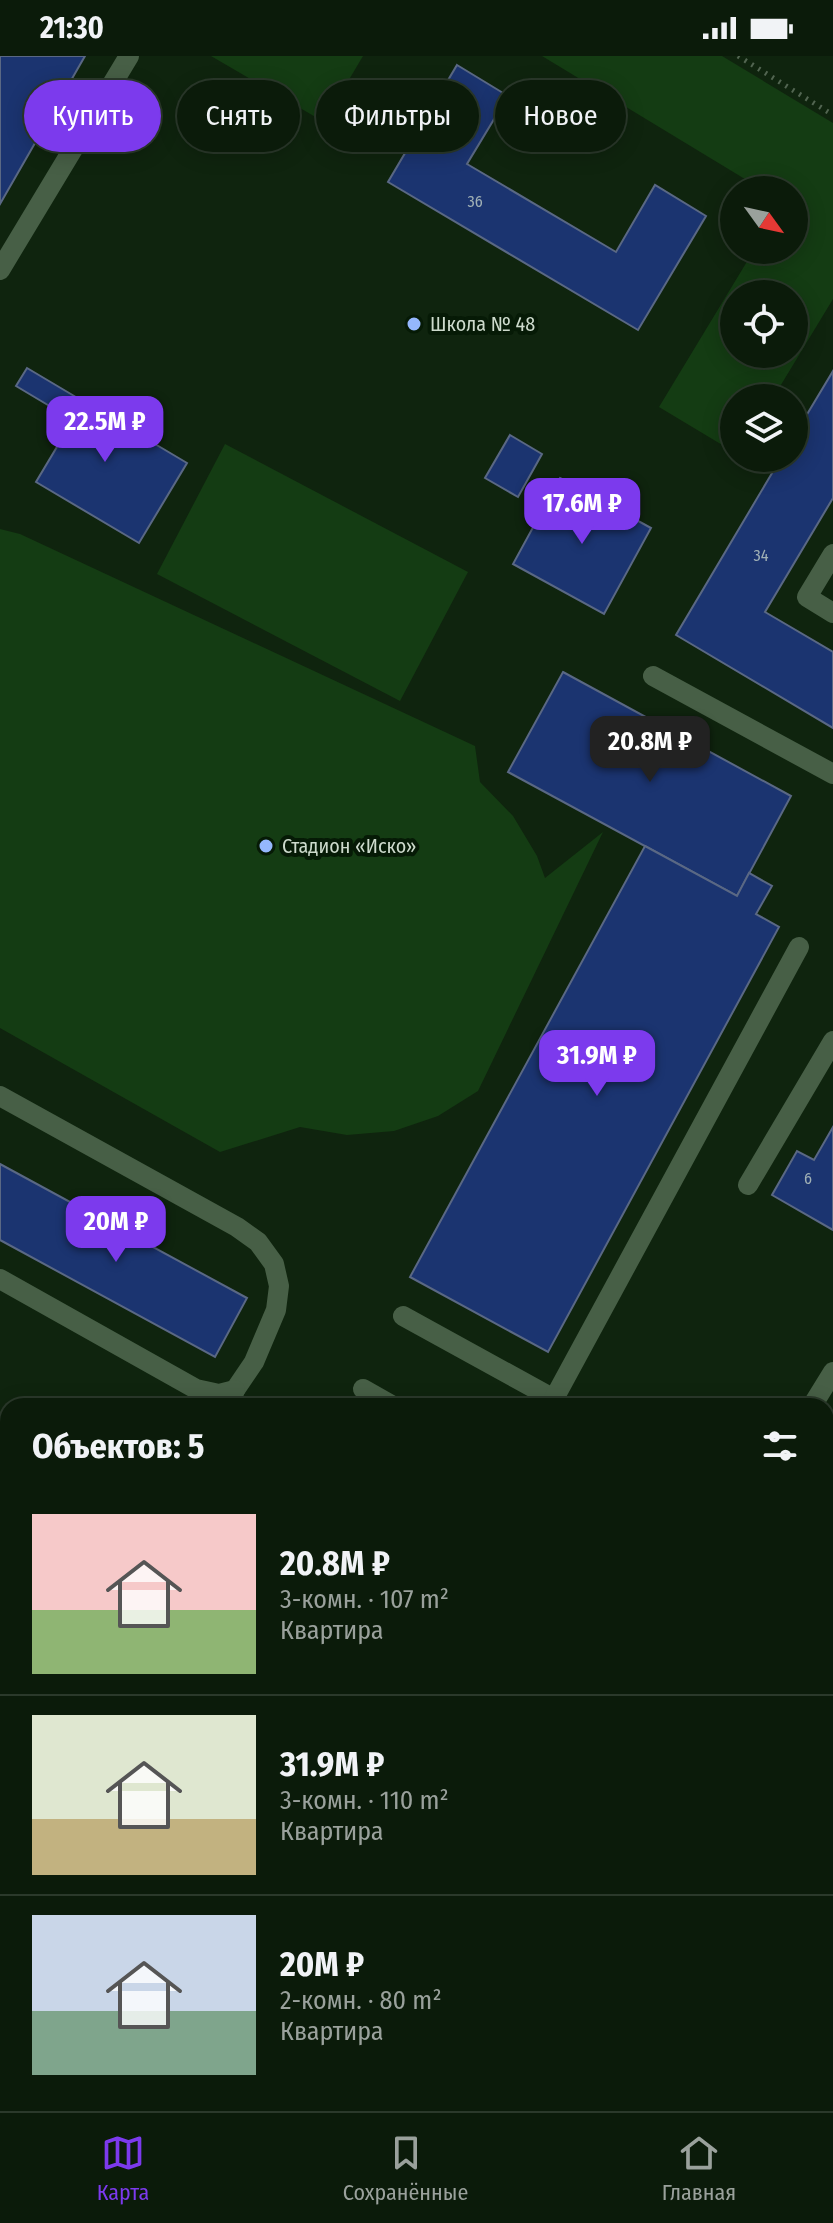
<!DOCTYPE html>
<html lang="ru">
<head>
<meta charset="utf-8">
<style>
	:root { --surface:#0b1b0a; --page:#192818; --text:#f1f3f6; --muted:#9aa19c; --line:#2b392b; --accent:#7c3aed }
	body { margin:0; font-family:"Fira Sans Condensed",sans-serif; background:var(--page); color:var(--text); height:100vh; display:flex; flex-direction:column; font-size:30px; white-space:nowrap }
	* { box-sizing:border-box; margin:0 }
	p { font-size:26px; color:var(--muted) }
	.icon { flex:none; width:44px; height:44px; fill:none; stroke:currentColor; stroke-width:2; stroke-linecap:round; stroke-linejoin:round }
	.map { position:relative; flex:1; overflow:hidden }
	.drawer { position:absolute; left:0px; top:1342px; width:834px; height:714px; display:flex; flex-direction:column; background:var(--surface); border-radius:24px 24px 0 0; box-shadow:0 4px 20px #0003,0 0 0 2px var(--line) }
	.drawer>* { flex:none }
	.guide { position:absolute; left:24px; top:24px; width:786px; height:72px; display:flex; gap:16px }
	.needle { width:52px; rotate:123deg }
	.buttons { position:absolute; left:720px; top:120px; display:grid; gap:16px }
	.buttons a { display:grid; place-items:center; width:88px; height:88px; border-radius:50%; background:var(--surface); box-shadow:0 4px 20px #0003,0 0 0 2px var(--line); font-size:40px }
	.price { position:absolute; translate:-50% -68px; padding:0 18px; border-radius:16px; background:var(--accent); color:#fff; font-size:26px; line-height:52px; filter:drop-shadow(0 2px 4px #0008) }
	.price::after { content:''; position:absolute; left:50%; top:48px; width:24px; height:18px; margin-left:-12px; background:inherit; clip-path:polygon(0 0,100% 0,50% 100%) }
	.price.current { background:#222; color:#fff }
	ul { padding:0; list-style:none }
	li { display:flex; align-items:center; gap:24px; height:200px; padding:0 32px }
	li+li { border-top:2px solid var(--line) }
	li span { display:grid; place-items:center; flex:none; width:224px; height:160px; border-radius:0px; color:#555 }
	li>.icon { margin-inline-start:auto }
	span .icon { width:96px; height:96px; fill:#fffc; stroke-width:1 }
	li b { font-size:34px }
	h2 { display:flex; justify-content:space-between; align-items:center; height:96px; padding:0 32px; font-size:34px }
	.chip { padding:0 28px; border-radius:36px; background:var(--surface); box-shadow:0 4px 20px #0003,0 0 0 2px var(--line); font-size:28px; line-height:72px }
	.chip.current { background:var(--accent); color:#fff }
	.status { display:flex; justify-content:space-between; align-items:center; height:56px; padding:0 40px; background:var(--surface); direction:ltr }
	.status svg { height:22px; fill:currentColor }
	.tab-bar { display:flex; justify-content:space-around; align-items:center; height:112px; border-top:2px solid var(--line); background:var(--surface); font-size:22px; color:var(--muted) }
	.tab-bar a { display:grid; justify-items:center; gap:4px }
	.tab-bar .current { color:var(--accent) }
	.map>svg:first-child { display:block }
	.green { fill:#143c13; fill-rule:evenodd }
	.building { fill:#1b3470; stroke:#5a6884; stroke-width:2 }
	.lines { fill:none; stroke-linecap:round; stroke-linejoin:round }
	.path { stroke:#526551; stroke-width:5; stroke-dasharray:2 6; stroke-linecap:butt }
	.minor { stroke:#475f46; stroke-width:20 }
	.major { stroke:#6fa06c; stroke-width:20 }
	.poi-dot { fill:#95b7fd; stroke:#061a06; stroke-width:3 }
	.labels { text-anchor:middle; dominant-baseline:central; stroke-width:8; stroke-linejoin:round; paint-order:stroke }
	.number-label { font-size:16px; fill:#a0b0b5 }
	.poi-label { font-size:20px; fill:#cddacc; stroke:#061a06; text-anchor:start }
</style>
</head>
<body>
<div class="status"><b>21:30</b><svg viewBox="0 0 49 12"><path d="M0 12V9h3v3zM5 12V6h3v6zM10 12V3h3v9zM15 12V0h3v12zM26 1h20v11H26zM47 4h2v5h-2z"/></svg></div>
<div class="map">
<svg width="833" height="2055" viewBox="0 0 833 2055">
	<rect width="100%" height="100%" fill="#0f240e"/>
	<g class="green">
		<path d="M211 0H363L324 66Z"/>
		<path d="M542 0H722L833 67V243L773 342H734V396L659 351 754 194H794V134H763ZM734 238H794V298H734Z"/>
		<path d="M225 388 468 516 400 645 157 518Z"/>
		<path d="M0 473 20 478 475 690 480 726 513 760 537 800 545 822 603 776 478 1035 438 1060 394 1075 347 1079 300 1071 220 1096 0 972Z"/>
		<path d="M833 1526V1690L826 1691V1527Z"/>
		<path d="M8 1891V2048H134L133 2055H0V1892Z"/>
	</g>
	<g class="building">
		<path d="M0 0H85L0 148Z"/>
		<path d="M457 9 508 40 467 108 616 196 655 129 706 160 638 274 388 126Z"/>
		<path d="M27 312 187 407 139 487 36 426 73 364 16 330Z"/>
		<path d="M833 315V442L765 556 833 596V672L676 579 781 402H794V380Z"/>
		<path d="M510 379 542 398 518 441 485 422Z"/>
		<path d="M560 422 651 472 604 558 513 508Z"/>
		<path d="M563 616 791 740 737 840 508 716Z"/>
		<path d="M645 790 737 840 749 817 772 830 756 858 779 871 548 1296 410 1221Z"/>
		<path d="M833 1071V1174L772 1139 797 1095 814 1104Z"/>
		<path d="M0 1108 247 1242 215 1301 0 1184Z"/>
		<path d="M826 1413H833V1501L828 1502Z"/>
		<rect x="322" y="2048" width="94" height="7"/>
	</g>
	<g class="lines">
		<g class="path">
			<path d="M738 0 833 59"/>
			<path d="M0 1679 8 1678"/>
			<path d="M826 1688 833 1687"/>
			<path d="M0 1777 8 1776"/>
		</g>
		<g class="minor">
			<path d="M0 214 129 0"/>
			<path d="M833 498 807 541 833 557"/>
			<path d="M653 620 833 718"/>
			<path d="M0 1040 237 1171 258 1186 274 1208 279 1230 276 1254 254 1306 235 1334 228 1350"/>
			<path d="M748 1129 833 985"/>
			<path d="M0 1223 196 1333 219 1338 235 1334"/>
			<path d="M403 1260 554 1343"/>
			<path d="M363 1333 393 1350"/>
			<path d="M550 1350 799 891"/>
			<path d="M812 1350 833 1316"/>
			<path d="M217 2048 218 2055"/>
		</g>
		<g class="major">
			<path d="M826 1753 833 1752"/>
			<path d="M0 1832 8 1831"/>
		</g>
	</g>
	<g class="poi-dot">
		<circle cx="414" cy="268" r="8"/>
		<circle cx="266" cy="790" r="8"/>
	</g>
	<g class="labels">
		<g class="number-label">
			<text x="475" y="145">36</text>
			<text x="761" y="499">34</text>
			<text x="808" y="1122">6</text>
		</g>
		<g class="poi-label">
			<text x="430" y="268">Школа № 48</text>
			<text x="282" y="790">Стадион «Иско»</text>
		</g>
	</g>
</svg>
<div class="buttons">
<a><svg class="needle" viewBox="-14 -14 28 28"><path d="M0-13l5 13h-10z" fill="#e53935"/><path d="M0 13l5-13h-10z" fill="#9aa19c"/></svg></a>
<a><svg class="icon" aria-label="locate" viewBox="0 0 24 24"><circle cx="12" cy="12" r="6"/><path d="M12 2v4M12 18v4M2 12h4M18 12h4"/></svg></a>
<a><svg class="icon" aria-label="layers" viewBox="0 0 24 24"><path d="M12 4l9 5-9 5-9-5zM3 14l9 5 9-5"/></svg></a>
</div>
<b class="price" style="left:105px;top:408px">22.5M ₽</b>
<b class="price" style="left:582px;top:490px">17.6M ₽</b>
<b class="price current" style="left:650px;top:728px">20.8M ₽</b>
<b class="price" style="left:597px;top:1042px">31.9M ₽</b>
<b class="price" style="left:116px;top:1208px">20M ₽</b>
<div class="guide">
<a class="chip current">Купить</a>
<a class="chip">Снять</a>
<a class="chip">Фильтры</a>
<a class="chip">Новое</a>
</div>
<section class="drawer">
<h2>Объектов: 5<svg class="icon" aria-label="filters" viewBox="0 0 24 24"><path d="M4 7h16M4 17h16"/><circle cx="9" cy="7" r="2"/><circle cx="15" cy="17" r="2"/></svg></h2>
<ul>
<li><span style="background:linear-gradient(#f6c9c9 60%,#8fb573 0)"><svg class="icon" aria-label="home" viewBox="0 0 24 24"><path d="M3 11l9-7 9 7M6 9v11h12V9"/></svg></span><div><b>20.8M ₽</b><p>3-комн. · 107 m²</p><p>Квартира</p></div></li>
<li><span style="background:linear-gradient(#dfe7d0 65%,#c2b280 0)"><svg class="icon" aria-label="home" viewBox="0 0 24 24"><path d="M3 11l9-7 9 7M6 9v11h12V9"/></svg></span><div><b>31.9M ₽</b><p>3-комн. · 110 m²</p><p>Квартира</p></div></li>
<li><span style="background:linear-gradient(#c9d6e8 60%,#7fa58c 0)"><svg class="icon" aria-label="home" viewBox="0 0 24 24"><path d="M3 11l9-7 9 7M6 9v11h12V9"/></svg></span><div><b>20M ₽</b><p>2-комн. · 80 m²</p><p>Квартира</p></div></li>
</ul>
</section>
</div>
<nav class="tab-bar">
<a class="current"><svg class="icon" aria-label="map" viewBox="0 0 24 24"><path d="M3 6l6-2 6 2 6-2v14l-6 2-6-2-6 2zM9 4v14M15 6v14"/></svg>Карта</a>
<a><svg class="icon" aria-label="saved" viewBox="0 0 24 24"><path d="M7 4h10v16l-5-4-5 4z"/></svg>Сохранённые</a>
<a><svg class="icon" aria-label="home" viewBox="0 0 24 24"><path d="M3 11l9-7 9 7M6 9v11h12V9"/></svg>Главная</a>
</nav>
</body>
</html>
